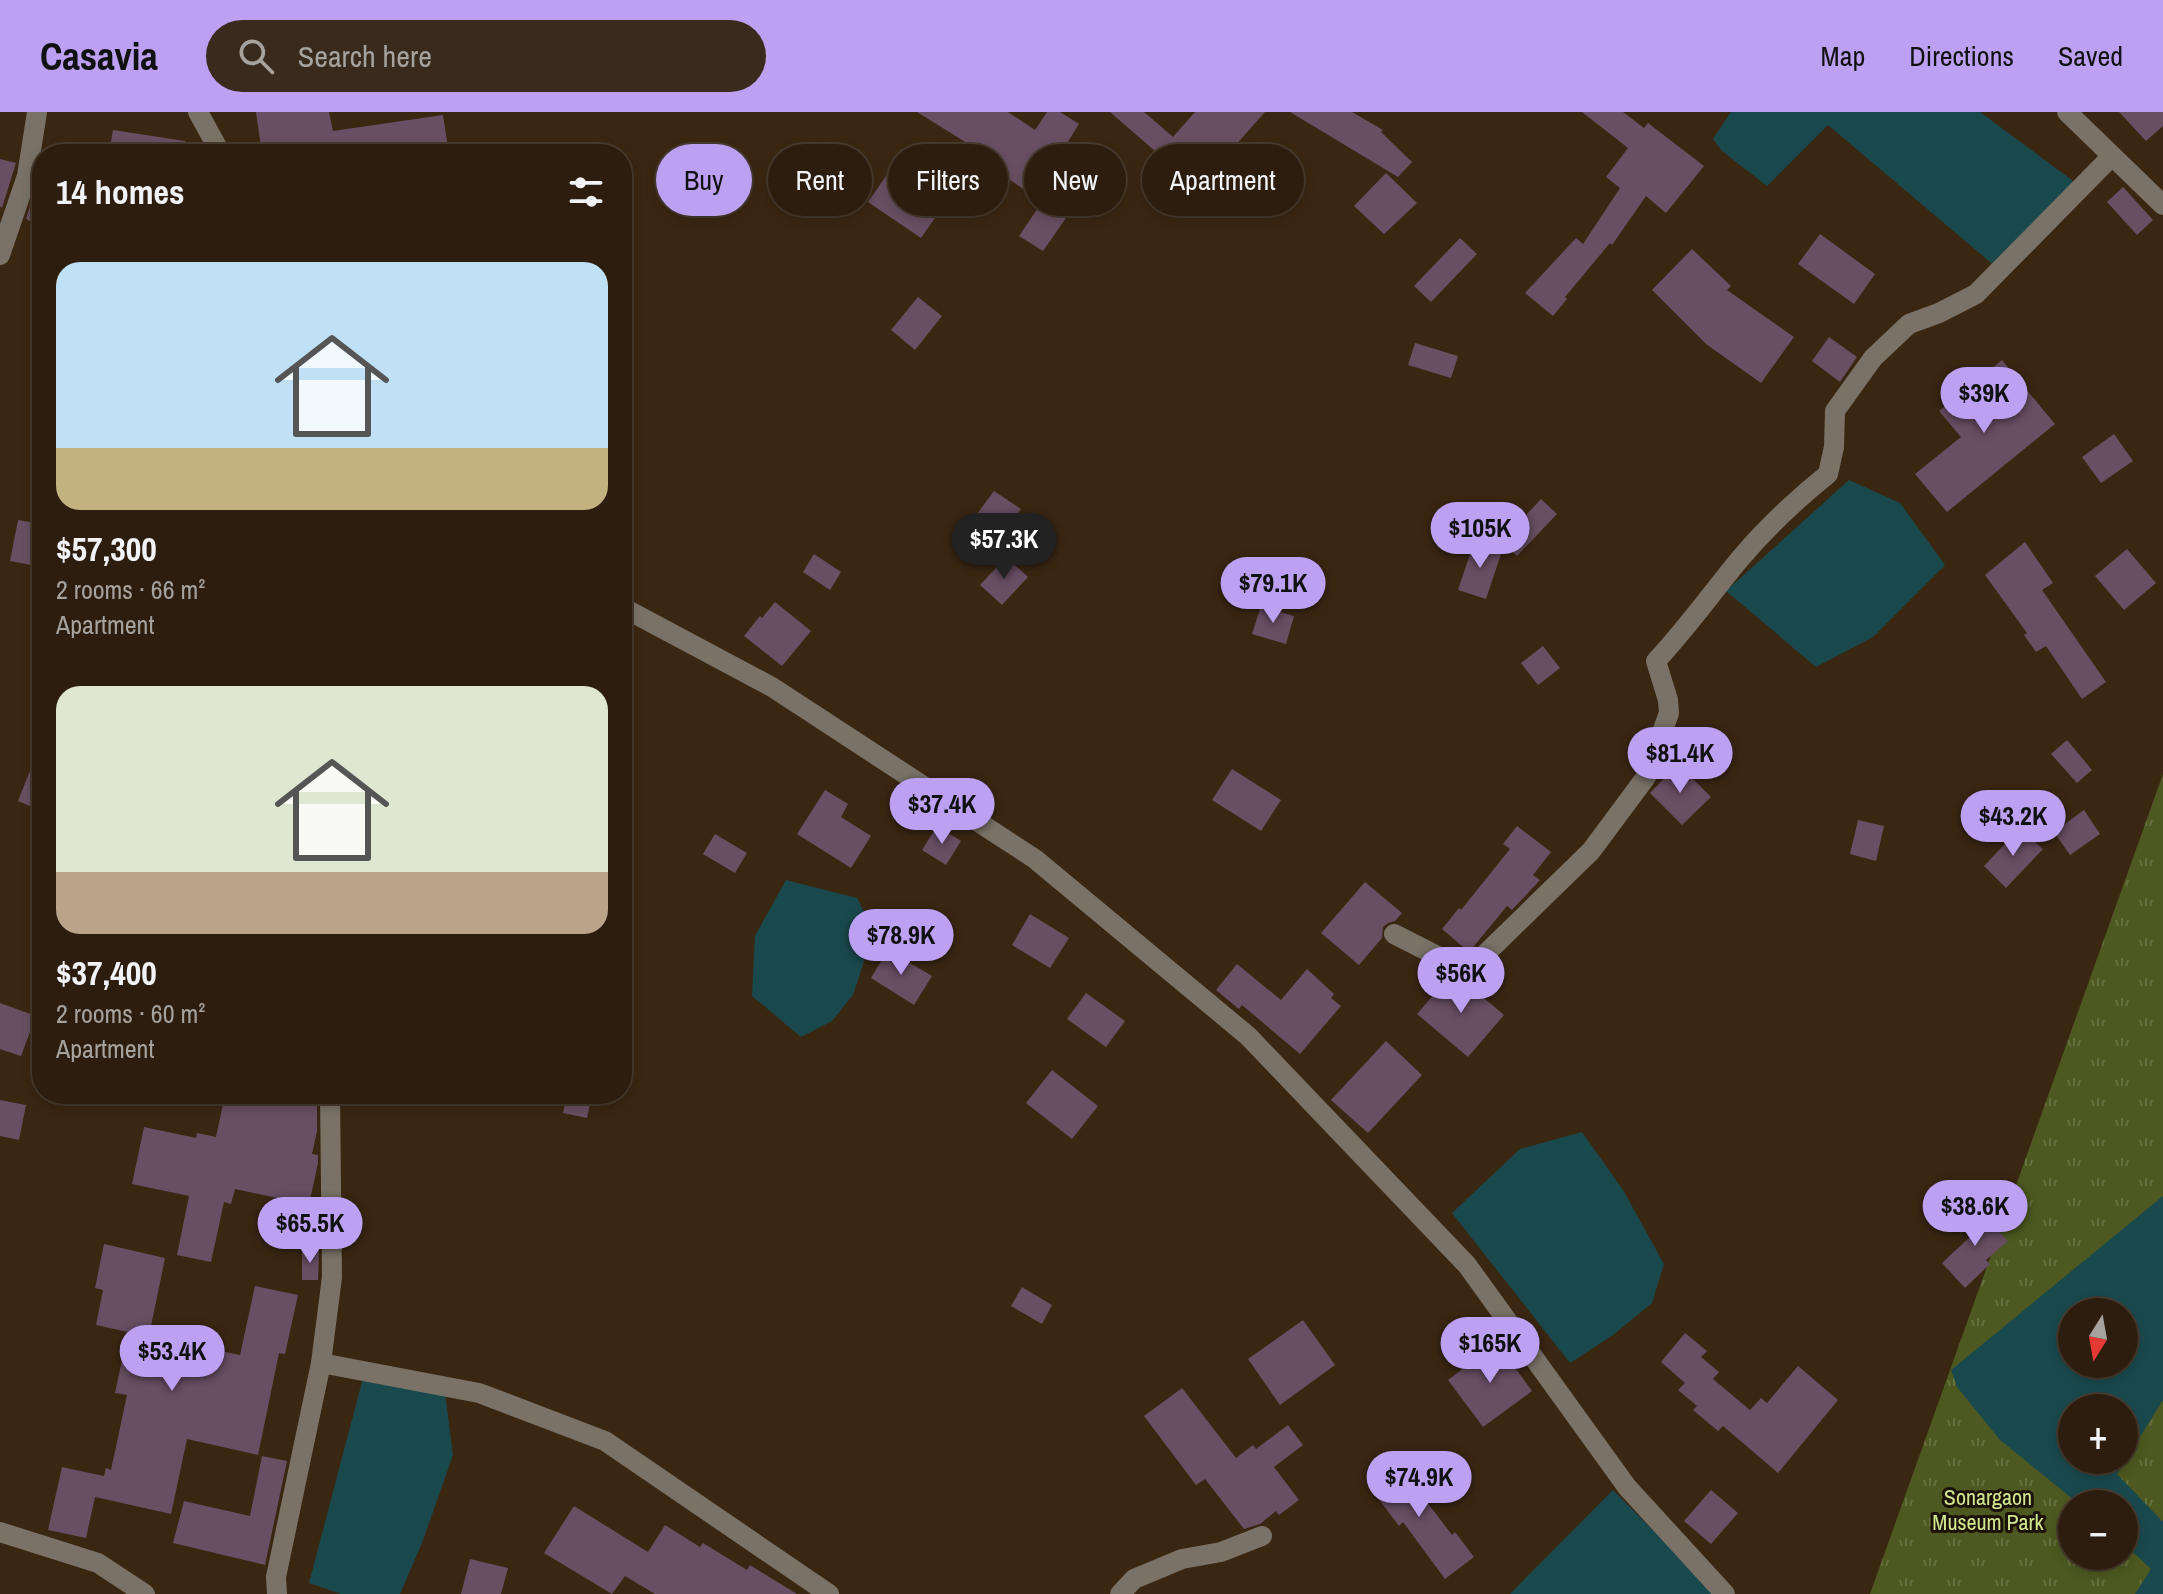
<!DOCTYPE html>
<html lang="en">
<head>
<meta charset="utf-8">
<style>
	:root { --surface:#2c1d0e; --page:#382a1c; --text:#f1f3f6; --muted:#a6a29e; --line:#483b2e; --accent:#bca0f2 }
	body { margin:0; font-family:"Archivo Narrow",sans-serif; background:var(--page); color:var(--text); height:100vh; display:flex; flex-direction:column; font-size:30px; white-space:nowrap }
	* { box-sizing:border-box; margin:0 }
	p { font-size:26px; color:var(--muted) }
	.icon { flex:none; width:44px; height:44px; fill:none; stroke:currentColor; stroke-width:2; stroke-linecap:round; stroke-linejoin:round }
	.map { position:relative; flex:1; overflow:hidden }
	.side { position:absolute; left:32px; top:32px; width:600px; height:960px; display:flex; flex-direction:column; background:var(--surface); border-radius:32px; box-shadow:0 4px 12px #0003,0 0 0 2px var(--line) }
	.side>* { flex:none }
	.hud { position:absolute; left:656px; top:32px; width:760px; height:72px; display:flex; gap:16px }
	.needle { width:52px; rotate:191deg }
	.buttons { position:absolute; left:2058px; top:1186px; display:grid; gap:16px }
	.buttons a { display:grid; place-items:center; width:80px; height:80px; border-radius:50%; background:var(--surface); box-shadow:0 4px 12px #0003,0 0 0 2px var(--line); font-size:40px }
	.price { position:absolute; translate:-50% -68px; padding:0 18px; border-radius:28px; background:var(--accent); color:#111; font-size:26px; line-height:52px; filter:drop-shadow(0 2px 4px #0008) }
	.price::after { content:''; position:absolute; left:50%; top:48px; width:24px; height:18px; margin-left:-12px; background:inherit; clip-path:polygon(0 0,100% 0,50% 100%) }
	.price.active { background:#222; color:#fff }
	ul { padding:0; list-style:none }
	li { display:grid; align-content:center; gap:16px; height:424px; padding:0 24px }
	li span { display:grid; place-items:center; height:248px; border-radius:24px; color:#555 }
	li>.icon { margin-inline-start:auto }
	span .icon { width:144px; height:144px; fill:#fffc; stroke-width:1 }
	li b { font-size:34px }
	h2 { display:flex; justify-content:space-between; align-items:center; height:96px; padding:0 24px; font-size:34px }
	.tag { padding:0 28px; border-radius:36px; background:var(--surface); box-shadow:0 4px 12px #0003,0 0 0 2px var(--line); font-size:28px; line-height:72px }
	.tag.active { background:var(--accent); color:#111 }
	header { display:flex; align-items:center; gap:48px; box-sizing:border-box; height:112px; padding:0 40px; background:var(--accent); color:#111 }
	header strong { font-size:38px }
	nav { display:flex; gap:44px; margin-inline-start:auto; font-size:28px }
	.search { width:560px; height:72px; background:var(--page); display:flex; align-items:center; gap:20px; box-sizing:border-box; padding:0 28px; border-radius:44px; color:var(--muted); font-size:30px }
	.map>svg:first-child { display:block }
	.grass { fill:url(#grass-tufts); fill-rule:evenodd }
	.water { fill:#1a494d; fill-rule:evenodd }
	.building { fill:#684f63 }
	.lines { fill:none; stroke-linecap:round; stroke-linejoin:round }
	.minor { stroke:#7a7267; stroke-width:20 }
	.labels { text-anchor:middle; dominant-baseline:central; stroke-width:6; stroke-linejoin:round; paint-order:stroke }
	.park-label { font-size:22px; fill:#d2e88f; stroke:#1b1209 }
</style>
</head>
<body>
<header>
<strong>Casavia</strong>
<div class="search"><svg class="icon" aria-label="search" viewBox="0 0 24 24"><circle cx="10" cy="10" r="6"/><path d="M15 15l6 6"/></svg>Search here</div>
<nav><a>Map</a><a>Directions</a><a>Saved</a></nav>
</header>
<div class="map">
<svg width="2163" height="1482" viewBox="0 0 2163 1482">
	<defs>
		<pattern id="grass-tufts" width="24" height="20" patternUnits="userSpaceOnUse" patternTransform="scale(2)"><rect width="24" height="20" fill="#4d5920"/><path d="M3 7l-1-3M5 7V3M7 7l1-3M15 17l-1-3M17 17v-4M19 17l1-3" fill="none" stroke="#67703f"/></pattern>
	</defs>
	<rect width="100%" height="100%" fill="#3a2712"/>
	<path class="grass" d="M2163 662V1482H1870ZM2072 1200H2124V1252H2072ZM2072 1296H2124V1348H2072ZM2072 1392H2124V1444H2072Z"/>
	<g class="water">
		<path d="M1731 0H1980L2077 72 1996 155 1828 13 1767 74 1722 39 1713 27Z"/>
		<path d="M1849 368 1900 391 1945 453 1873 525 1816 555 1726 479Z"/>
		<path d="M786 768 857 786 874 819 853 883 832 909 801 925 752 884 755 824Z"/>
		<path d="M1582 1020 1623 1078 1664 1152 1652 1191 1613 1223 1570 1251 1452 1101 1520 1037Z"/>
		<path d="M2163 1084V1288L2117 1362 2163 1410V1482H2135L2151 1457 2124 1432V1392H2079L2000 1328 1957 1275 1951 1258ZM2072 1200H2124V1252H2072ZM2124 1296V1348H2072V1296Z"/>
		<path d="M363 1266 445 1281 453 1343 422 1431 400 1482H341L309 1471Z"/>
		<path d="M1613 1378 1716 1482H1510Z"/>
	</g>
	<g class="building">
		<path d="M256 0H329L333 19 443 3 449 42H262Z"/>
		<path d="M917 0H1008L1035 18 1047 0H1060L1079 12 1034 84 995 58 999 51Z"/>
		<path d="M1110 0H1144L1173 25 1195 0H1265L1233 36 1227 31 1166 100 1145 82 1171 53Z"/>
		<path d="M1290 0H1352L1383 18 1381 20 1412 50 1398 65Z"/>
		<path d="M1582 0H1623L1644 16 1648 11 1704 54 1666 101 1646 84 1612 133 1610 131 1565 185 1567 187 1553 204 1525 181 1576 126 1583 132 1620 76 1606 65 1628 36Z"/>
		<path d="M2119 0H2163V14L2146 29Z"/>
		<path d="M113 18 185 29 184 42H109Z"/>
		<path d="M0 47 16 51 2 96 0 94Z"/>
		<path d="M895 51 948 87 921 126 868 90Z"/>
		<path d="M1386 61 1417 91 1384 122 1354 94Z"/>
		<path d="M40 63 42 64V115L26 107Z"/>
		<path d="M2123 75 2153 108 2137 123 2107 90Z"/>
		<path d="M1042 90 1066 106 1043 139 1019 124Z"/>
		<path d="M1820 122 1875 162 1854 192 1798 152Z"/>
		<path d="M1460 126 1477 142 1431 190 1414 174Z"/>
		<path d="M1692 137 1731 174 1727 178 1794 225 1761 271 1706 232 1652 178Z"/>
		<path d="M918 185 942 204 915 238 891 218Z"/>
		<path d="M1829 225 1857 245 1840 270 1812 249Z"/>
		<path d="M1415 231 1458 244 1451 266 1408 253Z"/>
		<path d="M2002 248 2055 312 1947 400 1915 362 1961 325 1939 299Z"/>
		<path d="M2114 322 2133 349 2101 371 2082 345Z"/>
		<path d="M994 379 1021 397 1001 425 974 406Z"/>
		<path d="M1541 387 1557 402 1517 444 1502 429Z"/>
		<path d="M18 408 42 412V455L10 449Z"/>
		<path d="M1474 430 1502 439 1486 487 1458 478Z"/>
		<path d="M2025 430 2053 471 2042 478 2106 570 2082 587 2046 534 2036 540 2024 523 2027 521 1985 463Z"/>
		<path d="M2127 437 2156 471 2124 498 2095 464Z"/>
		<path d="M814 442 841 460 830 478 803 460Z"/>
		<path d="M1006 445 1028 465 1002 493 980 473Z"/>
		<path d="M775 490 811 519 782 554 744 524 760 504 762 506Z"/>
		<path d="M1261 494 1294 504 1286 532 1252 522Z"/>
		<path d="M1543 534 1560 556 1538 573 1521 551Z"/>
		<path d="M2067 628 2092 658 2077 671 2051 642Z"/>
		<path d="M41 631H42V699L18 689Z"/>
		<path d="M1678 652 1711 685 1682 713 1650 681Z"/>
		<path d="M1232 657 1281 688 1261 719 1212 688Z"/>
		<path d="M825 678 848 692 841 705 871 724 851 756 797 722Z"/>
		<path d="M2084 698 2100 722 2070 743 2054 720Z"/>
		<path d="M1858 708 1884 714 1876 749 1850 742Z"/>
		<path d="M937 714 961 729 946 753 922 738Z"/>
		<path d="M1517 714 1551 740 1533 763 1540 768 1512 798 1507 794 1469 840 1442 817 1459 796 1461 798 1510 737 1503 732Z"/>
		<path d="M2020 716 2043 737 2006 776 1984 754Z"/>
		<path d="M715 722 747 741 735 761 703 742Z"/>
		<path d="M1365 770 1402 801 1395 809 1388 811 1383 815 1382 826 1359 853 1321 821Z"/>
		<path d="M1030 802 1069 826 1050 856 1012 833Z"/>
		<path d="M888 838 932 864 914 893 871 866Z"/>
		<path d="M1237 852 1281 888 1307 857 1334 882 1331 886 1341 894 1300 942 1242 893 1239 897 1216 878Z"/>
		<path d="M1449 865 1464 869 1504 903 1468 945 1417 902Z"/>
		<path d="M1086 881 1125 909 1106 935 1067 907Z"/>
		<path d="M0 891 36 904 21 944 0 937Z"/>
		<path d="M1386 929 1422 963 1368 1021 1331 988Z"/>
		<path d="M1052 958 1098 994 1072 1027 1026 991Z"/>
		<path d="M259 982H274L317 991V1019L312 1042 318 1043V1051L303 1120 276 1115 282 1087 235 1077 231 1092 224 1090 211 1150 177 1143 189 1084 132 1072 144 1015 196 1026 197 1021 216 1025 225 983 257 990Z"/>
		<path d="M567 982H592L587 1006 563 1001Z"/>
		<path d="M0 988 26 993 19 1028 0 1024Z"/>
		<path d="M1976 1094 2008 1129 1986 1148 1990 1152 1965 1176 1942 1151 1971 1124 1959 1110Z"/>
		<path d="M104 1132 165 1146 149 1224 240 1243 255 1174 298 1183 285 1242 279 1241 258 1343 187 1327 171 1402 95 1385 86 1426 48 1418 62 1355 104 1364 106 1356 111 1358 127 1283 115 1281 128 1220 96 1213 103 1178 95 1176Z"/>
		<path d="M302 1139H319L318 1168H302Z"/>
		<path d="M1022 1175 1052 1193 1042 1212 1011 1194Z"/>
		<path d="M1303 1208 1335 1253 1280 1293 1248 1247Z"/>
		<path d="M1685 1221 1707 1239 1701 1245 1719 1260 1713 1267 1750 1298 1761 1286 1767 1291 1798 1254 1838 1288 1778 1361 1723 1314 1718 1319 1693 1298 1697 1294 1678 1278 1685 1271 1661 1250Z"/>
		<path d="M1497 1231 1532 1279 1483 1315 1448 1268Z"/>
		<path d="M1182 1276 1236 1346 1253 1333 1256 1337 1288 1313 1303 1333 1274 1355 1299 1388 1279 1403 1276 1399 1260 1412 1244 1417 1205 1367 1196 1373 1144 1304Z"/>
		<path d="M262 1344 287 1349 265 1453 173 1431 184 1389 250 1404Z"/>
		<path d="M1395 1348 1452 1423 1455 1420 1474 1445 1445 1467 1403 1410 1399 1414 1366 1370Z"/>
		<path d="M1711 1378 1738 1401 1711 1432 1684 1409Z"/>
		<path d="M574 1394 648 1440 665 1413 700 1435 703 1431 747 1458 750 1453 797 1482H655L625 1464 612 1482 544 1441Z"/>
		<path d="M470 1447 508 1456 501 1482H461Z"/>
	</g>
	<g class="lines">
		<g class="minor">
			<path d="M198 0 221 42"/>
			<path d="M2067 0 2163 93"/>
			<path d="M0 143 27 64 37 0"/>
			<path d="M622 495 772 575 1035 747 1248 924 1467 1153 1627 1375 1725 1482"/>
			<path d="M1394 822 1461 856 1472 855 1591 739 1646 665 1669 601 1668 588 1656 549C1686 517 1711 482 1739 448 1765 417 1797 387 1828 362L1834 335 1835 299 1873 246 1909 212 1939 201 1976 182 2112 44"/>
			<path d="M321 1251 479 1281 605 1329 829 1482"/>
			<path d="M0 1420 98 1451 145 1482"/>
			<path d="M277 1482 276 1465 321 1251 332 1165 330 982"/>
			<path d="M1120 1482 1134 1467 1182 1447 1221 1440 1262 1424"/>
		</g>
	</g>
	<g class="labels">
		<g class="park-label">
			<text x="1988" y="1385">Sonargaon<tspan x="1988" dy="25">Museum Park</tspan></text>
		</g>
	</g>
</svg>
<div class="buttons">
<a><svg class="needle" viewBox="-14 -14 28 28"><path d="M0-13l5 13h-10z" fill="#e53935"/><path d="M0 13l5-13h-10z" fill="#a6a29e"/></svg></a>
<a>+</a>
<a>−</a>
</div>
<b class="price" style="left:1984px;top:323px">$39K</b>
<b class="price" style="left:1480px;top:458px">$105K</b>
<b class="price active" style="left:1004px;top:469px">$57.3K</b>
<b class="price" style="left:1273px;top:513px">$79.1K</b>
<b class="price" style="left:1680px;top:683px">$81.4K</b>
<b class="price" style="left:942px;top:734px">$37.4K</b>
<b class="price" style="left:2013px;top:746px">$43.2K</b>
<b class="price" style="left:901px;top:865px">$78.9K</b>
<b class="price" style="left:1461px;top:903px">$56K</b>
<b class="price" style="left:1975px;top:1136px">$38.6K</b>
<b class="price" style="left:310px;top:1153px">$65.5K</b>
<b class="price" style="left:1490px;top:1273px">$165K</b>
<b class="price" style="left:172px;top:1281px">$53.4K</b>
<b class="price" style="left:1419px;top:1407px">$74.9K</b>
<div class="hud">
<a class="tag active">Buy</a>
<a class="tag">Rent</a>
<a class="tag">Filters</a>
<a class="tag">New</a>
<a class="tag">Apartment</a>
</div>
<section class="side">
<h2>14 homes<svg class="icon" aria-label="filters" viewBox="0 0 24 24"><path d="M4 7h16M4 17h16"/><circle cx="9" cy="7" r="2"/><circle cx="15" cy="17" r="2"/></svg></h2>
<ul>
<li><span style="background:linear-gradient(#bfe0f5 75%,#c2b280 0)"><svg class="icon" aria-label="home" viewBox="0 0 24 24"><path d="M3 11l9-7 9 7M6 9v11h12V9"/></svg></span><div><b>$57,300</b><p>2 rooms · 66 m²</p><p>Apartment</p></div></li>
<li><span style="background:linear-gradient(#dfe7d0 75%,#b9a48a 0)"><svg class="icon" aria-label="home" viewBox="0 0 24 24"><path d="M3 11l9-7 9 7M6 9v11h12V9"/></svg></span><div><b>$37,400</b><p>2 rooms · 60 m²</p><p>Apartment</p></div></li>
</ul>
</section>
</div>
</body>
</html>
